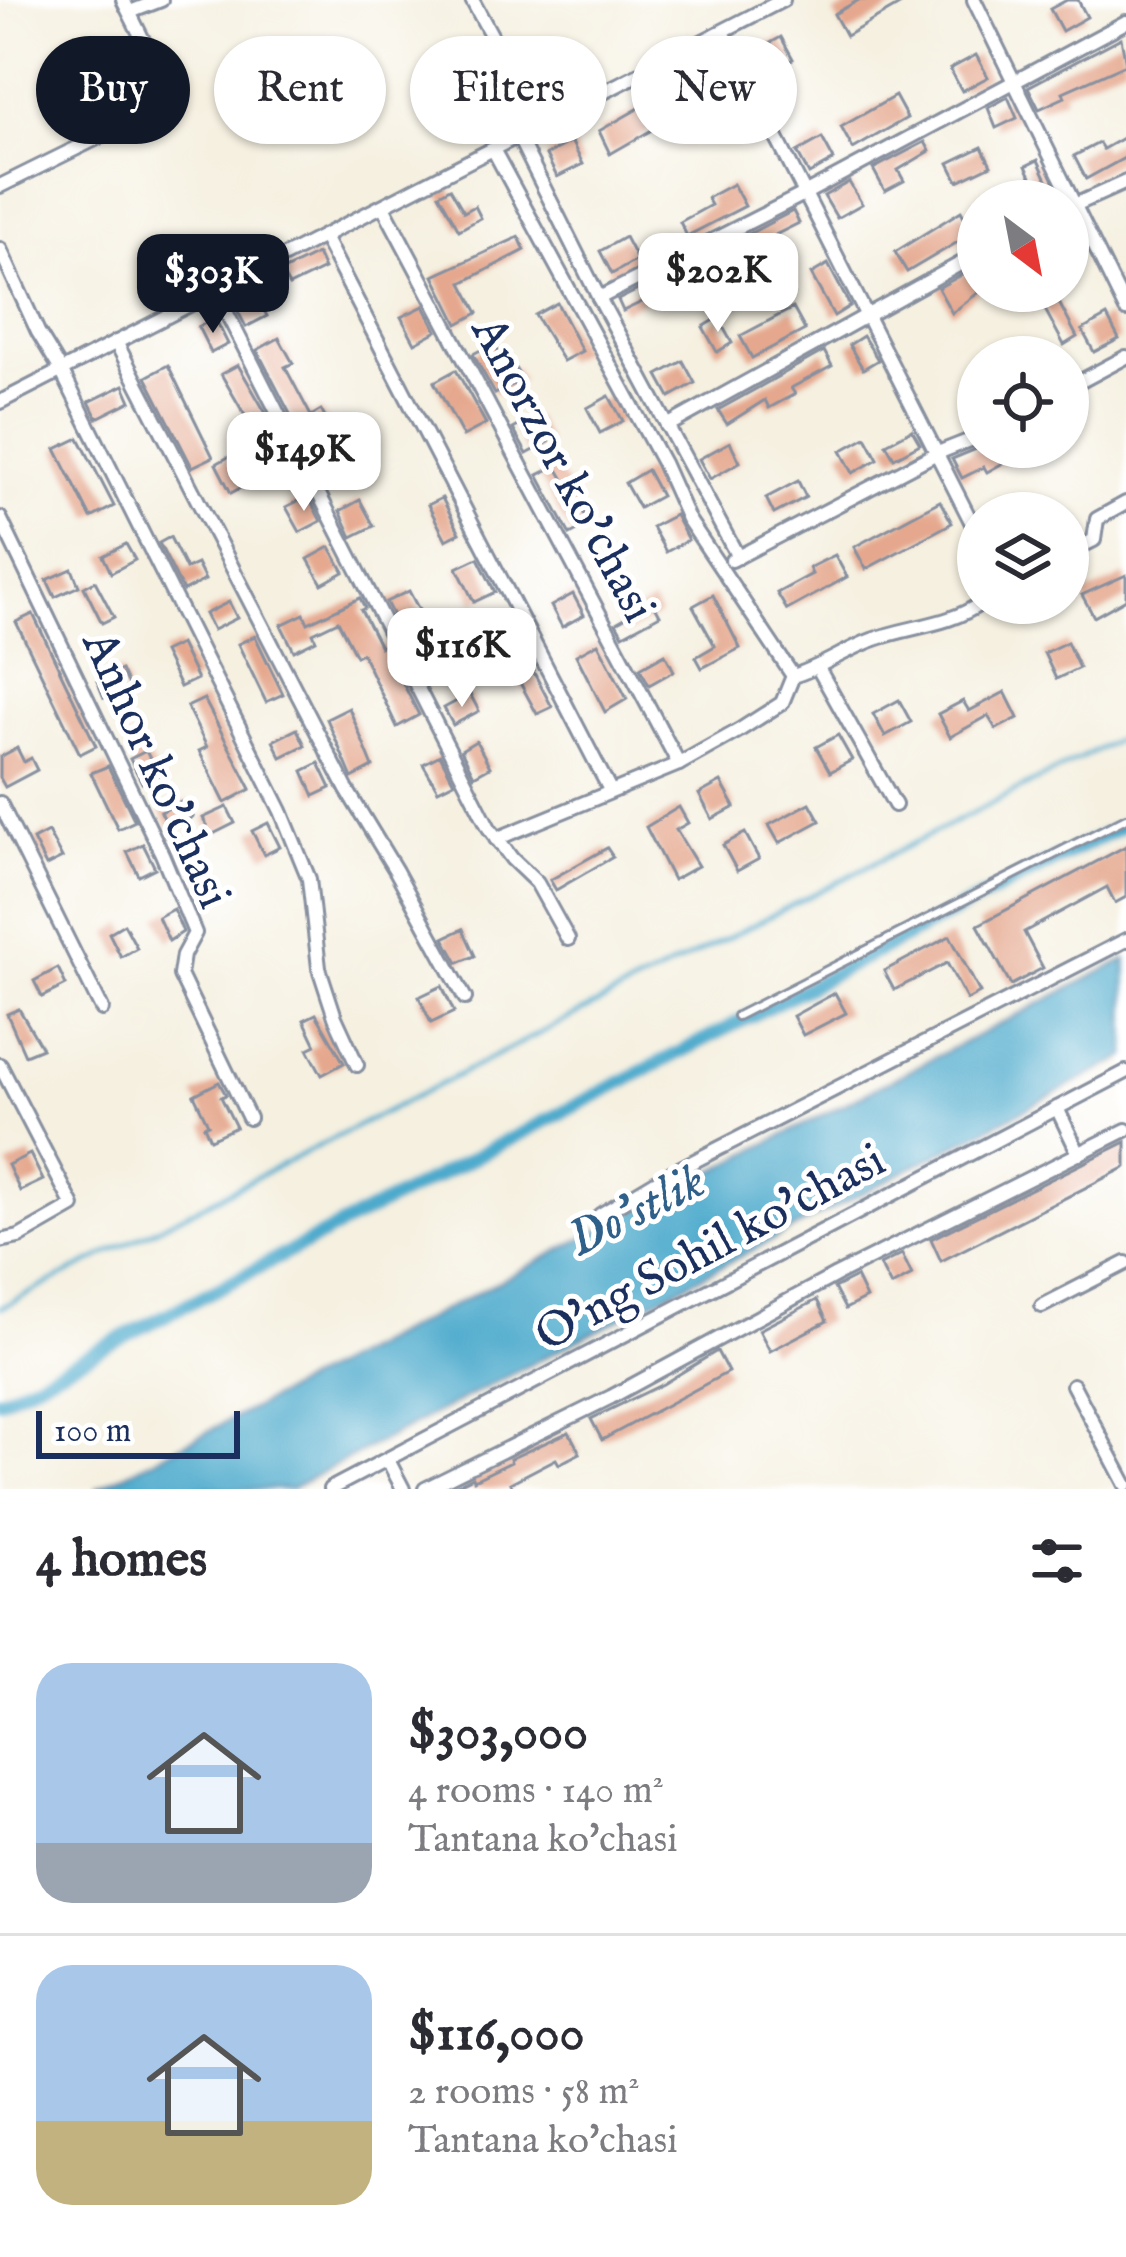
<!DOCTYPE html>
<html lang="en">
<head>
<meta charset="utf-8">
<style>
	:root { --surface:#fff; --page:#f2f2f3; --text:#2b2b33; --muted:#7c7c81; --line:#e1e1e2; --accent:#111827 }
	body { margin:0; font-family:"IM FELL English",serif; background:var(--page); color:var(--text); height:100vh; display:flex; flex-direction:column; font-size:45px; white-space:nowrap }
	* { box-sizing:border-box; margin:0 }
	p { font-size:39px; color:var(--muted) }
	.icon { flex:none; width:66px; height:66px; fill:none; stroke:currentColor; stroke-width:2; stroke-linecap:round; stroke-linejoin:round }
	.map { position:relative; height:1489px; overflow:hidden }
	.panel { display:flex; flex-direction:column; background:var(--surface); flex:1 }
	.panel>* { flex:none }
	.banner { position:absolute; left:36px; top:36px; width:1056px; height:108px; display:flex; gap:24px }
	.needle { width:78px; rotate:148deg }
	.buttons { position:absolute; left:957px; top:180px; display:grid; gap:24px }
	.buttons a { display:grid; place-items:center; width:132px; height:132px; border-radius:50%; background:var(--surface); box-shadow:0 3px 9px #0004; font-size:60px }
	.scale { position:absolute; left:36px; bottom:30px; width:204px; box-sizing:border-box; padding-left:12px; border:6px solid #1b2f5e; border-top:0; font-size:33px; line-height:42px; white-space:nowrap; color:#1b2f5e; -webkit-text-stroke:9px #fff; paint-order:stroke }
	.price { position:absolute; translate:-50% -102px; padding:0 27px; border-radius:24px; background:#fff; color:#222; font-size:39px; line-height:78px; filter:drop-shadow(0 3px 6px #0008) }
	.price::after { content:''; position:absolute; left:50%; top:72px; width:36px; height:27px; margin-left:-18px; background:inherit; clip-path:polygon(0 0,100% 0,50% 100%) }
	.price.current { background:var(--accent); color:#fff }
	ul { padding:0; list-style:none }
	li { display:flex; align-items:center; gap:36px; height:300px; padding:0 36px }
	li+li { border-top:3px solid var(--line) }
	li span { display:grid; place-items:center; flex:none; width:336px; height:240px; border-radius:36px; color:#555 }
	li>.icon { margin-inline-start:auto }
	span .icon { width:144px; height:144px; fill:#fffc; stroke-width:1 }
	li b { font-size:51px }
	h2 { display:flex; justify-content:space-between; align-items:center; height:144px; padding:0 36px; font-size:51px }
	.pill { padding:0 42px; border-radius:54px; background:var(--surface); box-shadow:0 3px 9px #0004; font-size:42px; line-height:108px }
	.pill.current { background:var(--accent); color:#fff }
	.map>svg:first-child { display:block }
	.water { fill:#4eaacc; stroke:#346c95; stroke-width:3 }
	.lines { fill:none; stroke-linecap:round; stroke-linejoin:round }
	.stream { stroke:#4eaacc; stroke-width:4.5 }
	.canal { stroke:#4eaacc; stroke-width:14 }
	.building { fill:#e5a88e }
	.lane-casing { stroke:#88909f; stroke-width:12 }
	.street-casing { stroke:#88909f; stroke-width:18 }
	.lane { stroke:#fff; stroke-width:6 }
	.street { stroke:#fff; stroke-width:12 }
	.labels { text-anchor:middle; dominant-baseline:central; stroke-width:10; stroke-linejoin:round; paint-order:stroke }
	.street-label { font-size:48px; fill:#1b2f5e; stroke:#fff }
	.water-label { font-size:51px; font-style:italic; fill:#2f608a; stroke:#fff }
</style>
</head>
<body>
<div class="map">
<svg width="1126" height="1489" viewBox="0 0 1126 1489">
	<rect width="100%" height="100%" fill="#fff"/>
	<filter id="ink" filterUnits="userSpaceOnUse"><feTurbulence type="fractalNoise" baseFrequency=".00833" numOctaves="2"/><feDisplacementMap in="SourceGraphic" scale="24" xChannelSelector="R" yChannelSelector="G"/><feConvolveMatrix kernelMatrix="1 2 1 2 8 2 1 2 1" color-interpolation-filters="sRGB"/></filter>
	<filter id="wash" filterUnits="userSpaceOnUse"><feTurbulence type="fractalNoise" baseFrequency=".004" numOctaves="4" result="noise"/><feDisplacementMap in="SourceGraphic" scale="48" xChannelSelector="R" yChannelSelector="G"/><feGaussianBlur stdDeviation="2.7" result="paint"/><feColorMatrix in="noise" values="0 0 0 0 0 0 0 0 0 0 0 0 0 0 0 0 0 1.4 0 .05"/><feComposite in="paint" operator="in"/></filter>
	<g filter="url(#wash)">
		<rect width="100%" height="100%" fill="#f5f0e0"/>
		<path class="water" d="M1126 959V1057L371 1447 290 1489H96Z"/>
		<g class="lines">
			<path class="stream" d="M0 1308 1126 735"/>
			<path class="canal" d="M0 1400 1126 824"/>
		</g>
		<g id="blocks">
			<g class="building">
				<path d="M859 0H908L846 36 834 14Z"/>
				<path d="M1067 0H1078L1087 17 1062 31 1050 9Z"/>
				<path d="M781 37 793 59 768 73 756 51Z"/>
				<path d="M1121 38 1126 64 1063 92 1065 97 1039 109 1028 87Z"/>
				<path d="M976 55 988 77 962 91 950 69Z"/>
				<path d="M720 70 732 92 707 105 704 100 610 154 599 131 683 83 685 88Z"/>
				<path d="M895 96 907 118 853 149 841 127Z"/>
				<path d="M1008 97 1017 118 996 128 988 108Z"/>
				<path d="M1126 136V157L1086 179 1074 156 1099 143 1103 149Z"/>
				<path d="M822 138 834 160 809 174 797 152Z"/>
				<path d="M571 141 583 164 557 177 546 155Z"/>
				<path d="M925 142 930 151 898 170 904 181 885 191 873 169Z"/>
				<path d="M982 147 991 165 958 181 949 163Z"/>
				<path d="M1038 160 1055 197 1046 201H1043L1026 166Z"/>
				<path d="M849 182 862 204 837 218 824 196Z"/>
				<path d="M733 184 745 206 687 236 680 222 711 205 707 198Z"/>
				<path d="M450 188 464 212 475 206 481 218 459 230 439 194Z"/>
				<path d="M793 211 799 223 767 239 773 248 757 257 745 236Z"/>
				<path d="M961 211 973 233 907 272 895 252Z"/>
				<path d="M519 237 525 250 462 283 478 313 458 324 434 276Z"/>
				<path d="M625 237 637 260 612 274 600 251Z"/>
				<path d="M317 254 324 269 289 286 281 272Z"/>
				<path d="M828 264 850 306 834 316 811 274Z"/>
				<path d="M686 266 692 278 623 311 618 300Z"/>
				<path d="M978 266V293L952 313 938 288Z"/>
				<path d="M254 291 267 316 246 327 233 302Z"/>
				<path d="M1056 297 1077 337 1064 345 1042 304Z"/>
				<path d="M557 303 582 351 563 361 535 315Z"/>
				<path d="M424 306 437 331 415 343 401 317Z"/>
				<path d="M793 308 805 330 752 358 740 336Z"/>
				<path d="M1107 316 1119 339 1094 352 1082 330Z"/>
				<path d="M215 318 228 344 211 353 198 327Z"/>
				<path d="M718 318 732 343 717 352 703 327Z"/>
				<path d="M863 336 878 360 863 369 849 345Z"/>
				<path d="M279 338 293 363 285 367 311 416 321 410 330 427 304 441 257 350Z"/>
				<path d="M494 343 509 371 515 368 522 380 495 394 473 354Z"/>
				<path d="M824 351 832 366 791 388 795 394 769 408 765 400 727 424 718 410Z"/>
				<path d="M683 361 695 383 670 397 658 375Z"/>
				<path d="M168 365 213 457 192 467 146 377Z"/>
				<path d="M238 365 271 422 254 431 221 374Z"/>
				<path d="M456 370 486 424 463 436 434 382Z"/>
				<path d="M124 385 131 401 97 418 89 402Z"/>
				<path d="M609 396 623 421 600 433 587 408Z"/>
				<path d="M535 417 549 442 527 454 513 429Z"/>
				<path d="M912 430 920 444 894 458 886 444Z"/>
				<path d="M866 437 878 459 853 473 841 451Z"/>
				<path d="M79 438 114 506 91 518 56 449Z"/>
				<path d="M280 441 293 468 261 486 257 479 231 493 216 464 232 455 237 464Z"/>
				<path d="M730 442 740 462 710 479 699 459Z"/>
				<path d="M981 447H1006L1012 458 987 472 984 467 962 478 952 459Z"/>
				<path d="M340 449 349 466 323 480 315 463Z"/>
				<path d="M556 466 590 524 570 535 538 475Z"/>
				<path d="M647 470 661 496 639 508 625 483Z"/>
				<path d="M798 481 806 497 774 514 766 498Z"/>
				<path d="M308 496 321 521 300 532 286 507Z"/>
				<path d="M442 498 460 533 446 540 428 505Z"/>
				<path d="M360 500 374 526 352 537 340 511Z"/>
				<path d="M940 501 952 523 866 569 854 547Z"/>
				<path d="M675 515 688 540 666 552 652 527Z"/>
				<path d="M170 537 186 569 197 564 205 580 183 591 159 543Z"/>
				<path d="M126 544 135 560 111 573 103 556Z"/>
				<path d="M330 547 344 572 322 584 308 559Z"/>
				<path d="M835 555 847 577 787 610 777 593 812 574 809 568Z"/>
				<path d="M478 558 495 592 474 602 457 568Z"/>
				<path d="M72 569 79 586 55 597 47 580Z"/>
				<path d="M1126 575V599L1094 617 1082 595Z"/>
				<path d="M95 581 114 617 102 623 84 587Z"/>
				<path d="M409 591 427 625 417 630 432 660 419 667 386 602Z"/>
				<path d="M573 594 584 615 562 627 551 606Z"/>
				<path d="M713 595 740 648 702 668 696 657 715 646 693 606Z"/>
				<path d="M360 598 365 608 361 610 380 647 384 645 419 715 397 727 362 653 356 656 338 621 313 633 316 640 294 651 281 625 304 614 308 623Z"/>
				<path d="M229 602 237 618 213 630 205 614Z"/>
				<path d="M653 602 660 615 623 635 616 623Z"/>
				<path d="M33 614 96 746 80 754 16 622Z"/>
				<path d="M255 636 283 694 266 702 238 644Z"/>
				<path d="M1067 642 1079 668 1056 679 1044 653Z"/>
				<path d="M598 643 627 699 605 712 576 655Z"/>
				<path d="M180 644 197 679 180 687 163 652Z"/>
				<path d="M665 654 674 671 649 685 640 668Z"/>
				<path d="M121 670 129 687 104 698 97 681Z"/>
				<path d="M533 671 552 707 537 714 518 679Z"/>
				<path d="M1005 692 1018 718 996 729 988 716 950 737 938 714 963 701 969 711Z"/>
				<path d="M470 694 479 711 453 725 444 708Z"/>
				<path d="M204 699 251 789 225 803 199 751 207 747 187 707Z"/>
				<path d="M899 700 911 722 885 736 873 714Z"/>
				<path d="M349 708 373 767 352 778 327 719Z"/>
				<path d="M297 729 305 745 281 757 273 741Z"/>
				<path d="M838 735 852 760 830 772 816 747Z"/>
				<path d="M476 741 490 767 474 776 461 750Z"/>
				<path d="M17 748 24 762 31 758 37 770 5 787 0 778V757Z"/>
				<path d="M146 751 158 775 142 783 130 759Z"/>
				<path d="M440 755 454 782 438 790 423 764Z"/>
				<path d="M319 763 331 788 314 796 303 771Z"/>
				<path d="M108 766 135 821 118 829 91 773Z"/>
				<path d="M721 782 735 807 712 819 699 794Z"/>
				<path d="M185 800 193 817 169 829 161 812Z"/>
				<path d="M810 803 820 821 779 843 769 825Z"/>
				<path d="M227 807 235 823 211 835 203 818Z"/>
				<path d="M679 807 688 823 676 830 698 866 673 880 646 827Z"/>
				<path d="M268 823 280 847 264 855 252 831Z"/>
				<path d="M48 832 62 858 46 866 33 840Z"/>
				<path d="M745 833 759 859 737 871 723 845Z"/>
				<path d="M143 844 155 868 139 876 127 852Z"/>
				<path d="M1126 846V897L1115 903 1107 887 1024 932 1043 968 1011 985 978 925Z"/>
				<path d="M607 848 613 857 556 890 550 880Z"/>
				<path d="M173 909 183 932 169 941 158 917Z"/>
				<path d="M124 924 137 948 121 957 109 933Z"/>
				<path d="M463 929 475 956 458 963 444 938Z"/>
				<path d="M950 936 980 993 967 1000 947 963 894 990 884 971Z"/>
				<path d="M58 968 66 985 42 997 34 981Z"/>
				<path d="M442 986 454 1012 431 1023 419 997Z"/>
				<path d="M835 993 846 1013 803 1035 793 1016Z"/>
				<path d="M19 1009 42 1048 25 1055 7 1014Z"/>
				<path d="M316 1014 344 1063 322 1075 308 1049 316 1045 304 1020Z"/>
				<path d="M219 1082 226 1095 221 1097 236 1127 210 1139 204 1126 208 1124 194 1095Z"/>
				<path d="M1126 1142V1167L941 1261 931 1239Z"/>
				<path d="M30 1154 43 1180 20 1191 8 1165Z"/>
				<path d="M902 1254 912 1275 891 1286 880 1265Z"/>
				<path d="M856 1277 866 1298 845 1309 834 1288Z"/>
				<path d="M817 1300 827 1321 770 1351 759 1330Z"/>
				<path d="M717 1351 728 1372 602 1440 591 1419 663 1384Z"/>
				<path d="M569 1432 580 1453 559 1464 556 1459 510 1483 514 1489H449L473 1477 474 1480 511 1462 510 1459Z"/>
			</g>
		</g>
	</g>
	<g filter="url(#ink)">
		<use href="#blocks" fill-opacity="0" stroke="#88909f" stroke-width="3"/>
		<g class="lines">
			<defs>
				<path id="lane" d="M737 1016 1126 818"/>
				<g id="street">
					<path d="M472 0 541 126"/>
					<path d="M974 0 1126 310"/>
					<path d="M130 12 161 0"/>
					<path d="M723 32 978 535"/>
					<path d="M519 138 599 298 738 557"/>
					<path d="M494 151 663 463 688 519 793 676"/>
					<path d="M0 186 156 109 167 88 123 0"/>
					<path d="M384 208 679 764"/>
					<path d="M1068 208 1126 182"/>
					<path d="M325 239 610 790"/>
					<path d="M0 249 38 332 61 370 281 811 309 879 319 968 335 1017 357 1065"/>
					<path d="M216 292 489 828 512 859 537 883 568 939"/>
					<path d="M599 298 806 193 1126 22"/>
					<path d="M116 342 347 790 396 871 465 998"/>
					<path d="M1068 388 1126 357"/>
					<path d="M0 402 783 0"/>
					<path d="M667 426 978 254"/>
					<path d="M0 518 162 854 195 933 183 955 180 975 249 1118"/>
					<path d="M1068 553 1094 540 1097 519 1126 503"/>
					<path d="M732 560 935 454 978 437"/>
					<path d="M818 668 895 805"/>
					<path d="M0 803 102 1009"/>
					<path d="M496 839 679 764 738 731 782 703 793 676C822 667 845 650 872 640 908 626 949 626 981 603"/>
					<path d="M0 1065 73 1206 19 1237 0 1241"/>
					<path d="M1057 1108 1079 1154"/>
					<path d="M600 1215 667 1175 1126 940"/>
					<path d="M1042 1306 1126 1263"/>
					<path d="M1073 1385 1126 1485"/>
					<path d="M388 1460 403 1489"/>
					<path d="M330 1489 1126 1072"/>
					<path d="M425 1489 611 1397 836 1275 1126 1130"/>
				</g>
			</defs>
			<use href="#lane" class="lane-casing"/>
			<use href="#street" class="street-casing"/>
			<use href="#lane" class="lane"/>
			<use href="#street" class="street"/>
		</g>
	</g>
	<g class="labels">
		<g class="street-label">
			<text transform="translate(562 470) rotate(62)">Anorzor ko'chasi</text>
			<text transform="translate(155 770) rotate(66)">Anhor ko'chasi</text>
			<text transform="translate(711 1249) rotate(-28)">O'ng Sohil ko'chasi</text>
		</g>
		<g class="water-label">
			<text transform="translate(637 1212) rotate(-27)">Do'stlik</text>
		</g>
	</g>
</svg>
<div class="buttons">
<a><svg class="needle" viewBox="-14 -14 28 28"><path d="M0-13l5 13h-10z" fill="#e53935"/><path d="M0 13l5-13h-10z" fill="#7c7c81"/></svg></a>
<a><svg class="icon" aria-label="locate" viewBox="0 0 24 24"><circle cx="12" cy="12" r="6"/><path d="M12 2v4M12 18v4M2 12h4M18 12h4"/></svg></a>
<a><svg class="icon" aria-label="layers" viewBox="0 0 24 24"><path d="M12 4l9 5-9 5-9-5zM3 14l9 5 9-5"/></svg></a>
</div>
<div class="scale">100 m</div>
<b class="price" style="left:718px;top:335px">$202K</b>
<b class="price current" style="left:213px;top:336px">$303K</b>
<b class="price" style="left:304px;top:514px">$149K</b>
<b class="price" style="left:462px;top:710px">$116K</b>
<div class="banner">
<a class="pill current">Buy</a>
<a class="pill">Rent</a>
<a class="pill">Filters</a>
<a class="pill">New</a>
</div>
</div>
<section class="panel">
<h2>4 homes<svg class="icon" aria-label="filters" viewBox="0 0 24 24"><path d="M4 7h16M4 17h16"/><circle cx="9" cy="7" r="2"/><circle cx="15" cy="17" r="2"/></svg></h2>
<ul>
<li><span style="background:linear-gradient(#a9c7e8 75%,#9aa5b1 0)"><svg class="icon" aria-label="home" viewBox="0 0 24 24"><path d="M3 11l9-7 9 7M6 9v11h12V9"/></svg></span><div><b>$303,000</b><p>4 rooms · 140 m²</p><p>Tantana ko'chasi</p></div></li>
<li><span style="background:linear-gradient(#a9c7e8 65%,#c2b280 0)"><svg class="icon" aria-label="home" viewBox="0 0 24 24"><path d="M3 11l9-7 9 7M6 9v11h12V9"/></svg></span><div><b>$116,000</b><p>2 rooms · 58 m²</p><p>Tantana ko'chasi</p></div></li>
</ul>
</section>
</body>
</html>
